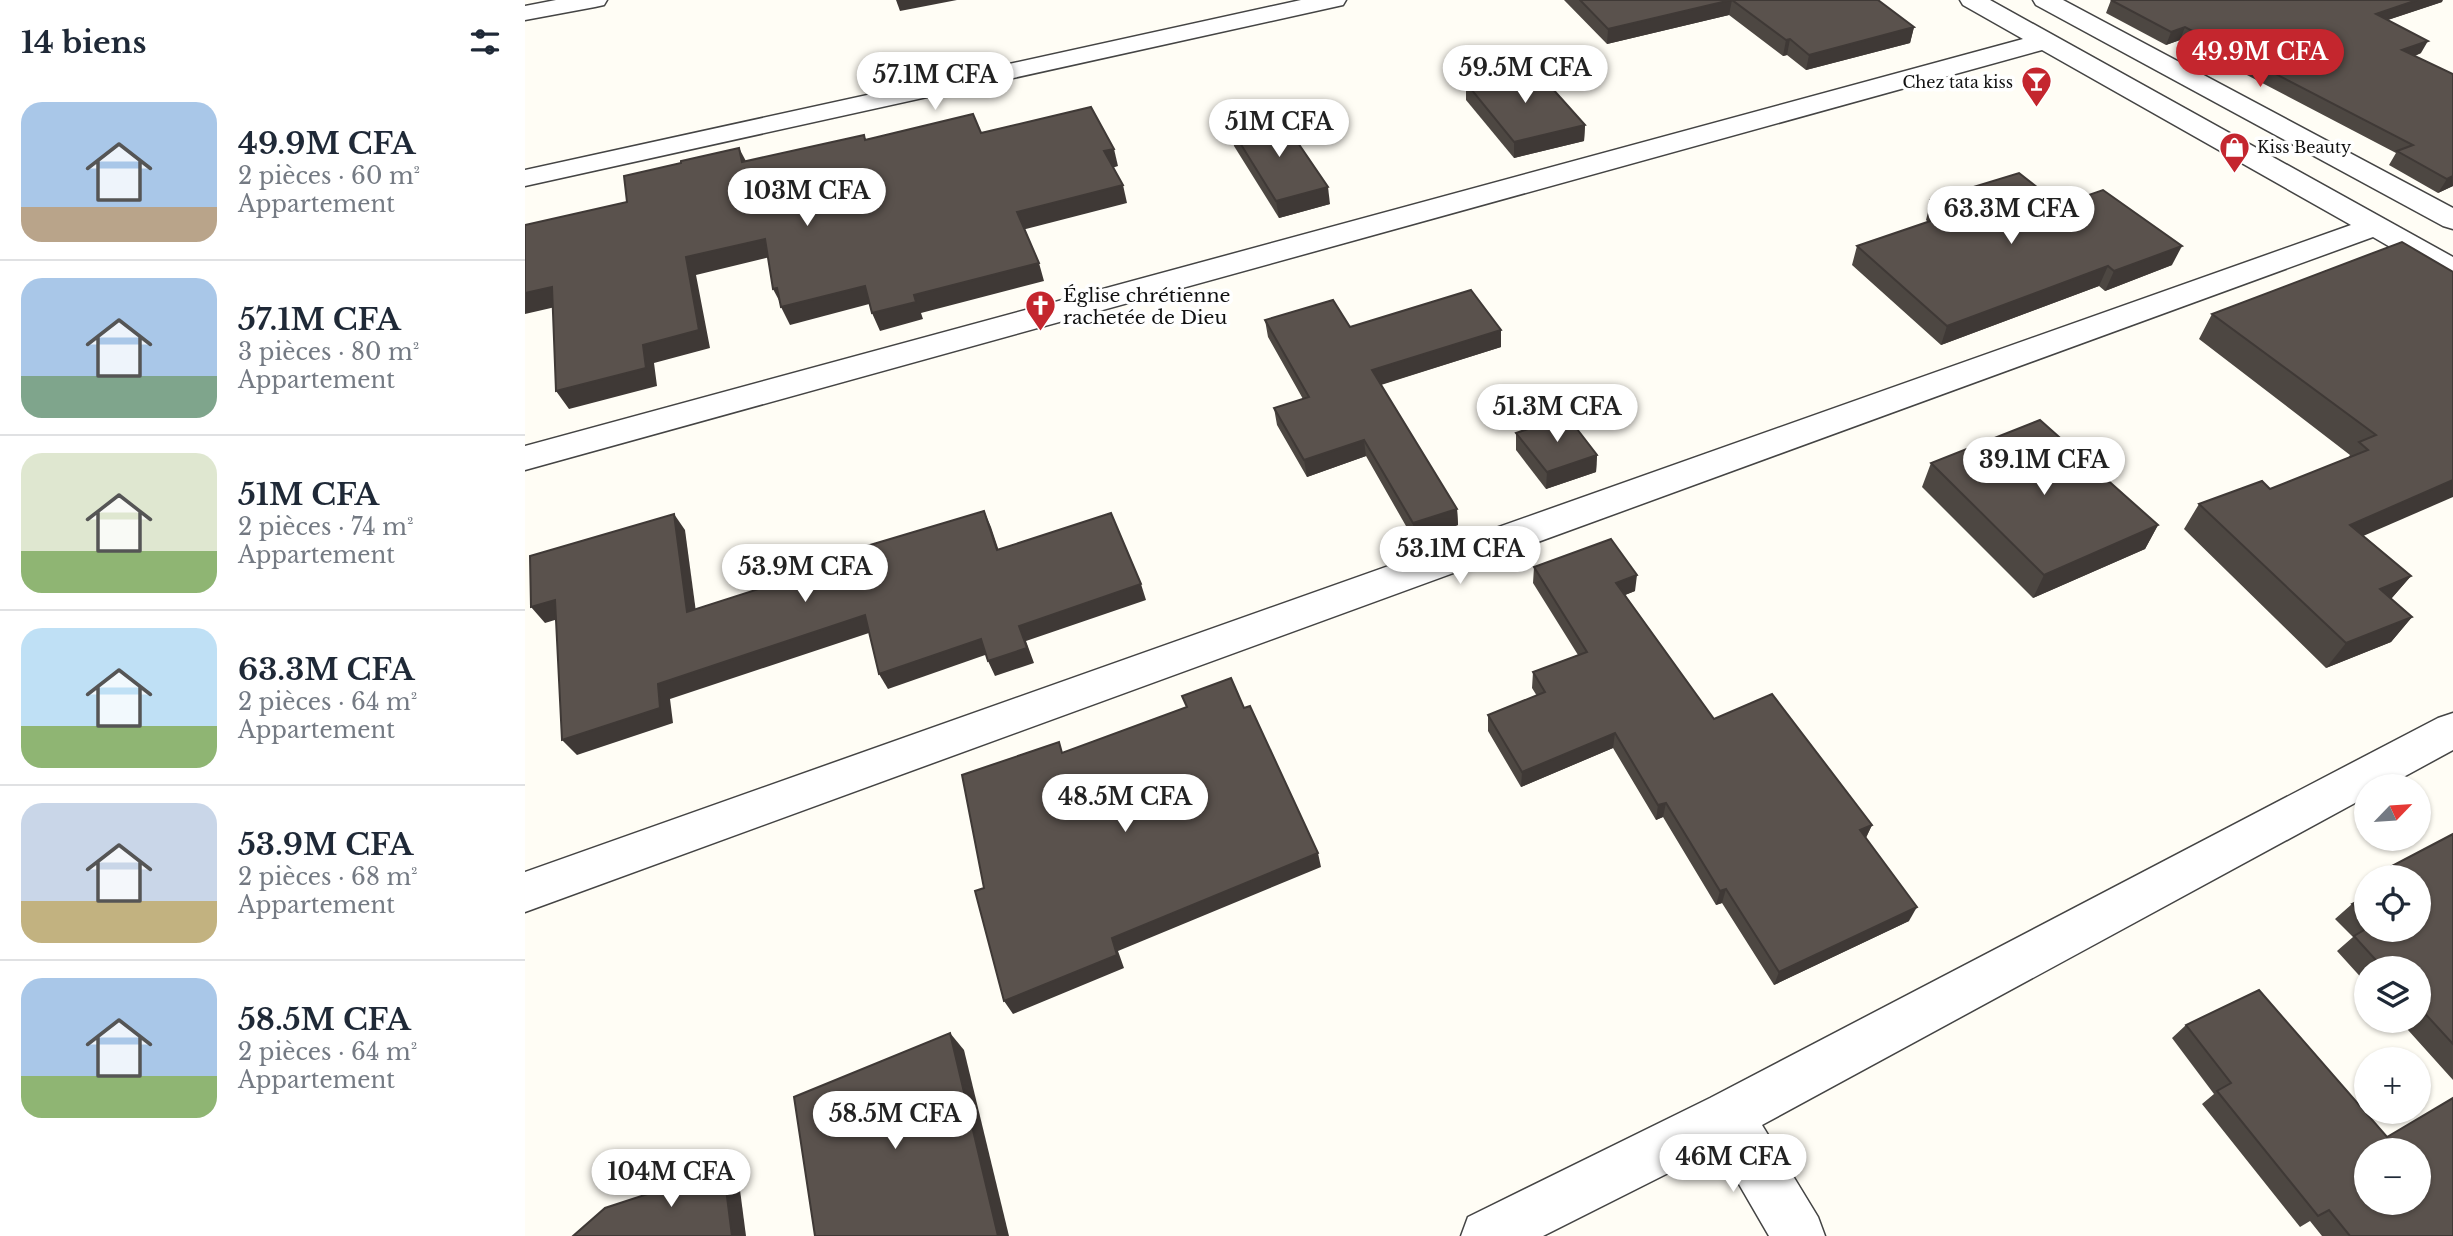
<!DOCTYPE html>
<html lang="fr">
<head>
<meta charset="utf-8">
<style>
	:root { --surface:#fff; --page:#f6f6f7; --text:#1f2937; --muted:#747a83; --line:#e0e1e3; --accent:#c4262e }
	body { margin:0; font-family:"Libre Baskerville",serif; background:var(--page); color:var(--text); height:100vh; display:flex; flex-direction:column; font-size:26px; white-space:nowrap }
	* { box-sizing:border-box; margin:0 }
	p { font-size:23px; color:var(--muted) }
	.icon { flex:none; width:38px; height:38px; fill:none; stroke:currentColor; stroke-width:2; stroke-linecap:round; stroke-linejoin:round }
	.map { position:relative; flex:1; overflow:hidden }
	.side { display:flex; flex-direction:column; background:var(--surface); width:525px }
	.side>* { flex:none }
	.needle { width:46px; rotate:65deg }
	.buttons { position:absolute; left:1829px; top:774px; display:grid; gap:14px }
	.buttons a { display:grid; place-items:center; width:77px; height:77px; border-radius:50%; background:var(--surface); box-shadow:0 2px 5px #0004; font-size:35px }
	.price { position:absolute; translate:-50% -60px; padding:0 16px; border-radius:24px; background:#fff; color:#222; font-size:23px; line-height:46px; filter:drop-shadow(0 2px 4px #0008) }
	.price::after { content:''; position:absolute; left:50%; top:42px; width:21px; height:16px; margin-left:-10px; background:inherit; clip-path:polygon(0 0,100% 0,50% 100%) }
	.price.on { background:var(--accent); color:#fff }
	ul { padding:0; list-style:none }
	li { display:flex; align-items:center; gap:21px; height:175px; padding:0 21px }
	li+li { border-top:2px solid var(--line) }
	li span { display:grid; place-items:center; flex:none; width:196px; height:140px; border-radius:21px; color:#555 }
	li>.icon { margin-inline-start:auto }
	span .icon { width:84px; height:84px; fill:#fffc; stroke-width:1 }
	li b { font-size:30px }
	h2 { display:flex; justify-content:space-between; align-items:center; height:84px; padding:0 21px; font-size:30px }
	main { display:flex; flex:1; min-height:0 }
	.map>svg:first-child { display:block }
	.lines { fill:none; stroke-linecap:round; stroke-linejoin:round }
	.minor-casing { stroke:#444; stroke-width:3 }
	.minor { fill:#fff; fill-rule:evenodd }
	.wall { fill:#4d4742 }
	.shaded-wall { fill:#3f3936 }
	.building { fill:#5a524d; stroke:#3f3936; stroke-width:2; fill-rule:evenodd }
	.labels { text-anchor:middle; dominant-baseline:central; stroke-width:7; stroke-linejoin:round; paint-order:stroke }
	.far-poi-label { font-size:16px; fill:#111; stroke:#fff; text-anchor:end }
	.poi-label { font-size:19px; fill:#111; stroke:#fff; text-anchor:start }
</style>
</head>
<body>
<main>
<section class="side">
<h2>14 biens<svg class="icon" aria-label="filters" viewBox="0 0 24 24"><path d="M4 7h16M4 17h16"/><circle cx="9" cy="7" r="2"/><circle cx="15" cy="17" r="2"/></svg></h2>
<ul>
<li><span style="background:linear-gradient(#a9c7e8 75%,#b9a48a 0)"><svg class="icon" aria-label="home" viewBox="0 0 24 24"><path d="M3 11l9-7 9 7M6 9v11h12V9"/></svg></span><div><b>49.9M CFA</b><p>2 pièces · 60 m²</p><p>Appartement</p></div></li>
<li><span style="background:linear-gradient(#a9c7e8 70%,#7fa58c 0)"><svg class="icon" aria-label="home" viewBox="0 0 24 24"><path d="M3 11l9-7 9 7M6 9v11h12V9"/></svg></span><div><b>57.1M CFA</b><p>3 pièces · 80 m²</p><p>Appartement</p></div></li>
<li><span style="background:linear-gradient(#dfe7d0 70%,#8fb573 0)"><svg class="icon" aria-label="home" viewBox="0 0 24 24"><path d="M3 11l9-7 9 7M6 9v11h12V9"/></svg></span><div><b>51M CFA</b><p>2 pièces · 74 m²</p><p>Appartement</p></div></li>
<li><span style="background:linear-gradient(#bfe0f5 70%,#8fb573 0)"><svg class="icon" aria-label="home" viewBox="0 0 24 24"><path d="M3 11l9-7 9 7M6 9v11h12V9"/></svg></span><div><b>63.3M CFA</b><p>2 pièces · 64 m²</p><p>Appartement</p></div></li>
<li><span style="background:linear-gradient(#c9d6e8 70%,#c2b280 0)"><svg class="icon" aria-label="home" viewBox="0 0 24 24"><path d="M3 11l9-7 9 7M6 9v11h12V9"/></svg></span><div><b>53.9M CFA</b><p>2 pièces · 68 m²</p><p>Appartement</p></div></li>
<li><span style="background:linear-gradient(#a9c7e8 70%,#8fb573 0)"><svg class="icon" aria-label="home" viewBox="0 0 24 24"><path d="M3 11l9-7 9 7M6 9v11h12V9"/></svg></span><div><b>58.5M CFA</b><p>2 pièces · 64 m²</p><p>Appartement</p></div></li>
</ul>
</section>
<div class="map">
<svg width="1928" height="1236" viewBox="0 0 1928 1236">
	<rect width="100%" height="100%" fill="#fffdf5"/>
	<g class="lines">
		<defs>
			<g id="minor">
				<path d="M31 0H82L79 5 70 7 0 20V6Z"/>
				<path d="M776 0H821L818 5 809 7 0 186V170Z"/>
				<path d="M1435 0H1465L1928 257V279L1917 277 1848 237 0 912V872L1826 225 1517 50 0 470V446L1498 39 1438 5Z"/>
				<path d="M1508 0H1538L1928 208V229L1918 226 1511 5Z"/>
				<path d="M1928 713V750L1862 786H1841V797L1237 1125 1293 1217 1300 1236H1244L1193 1148 1018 1236H936L943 1217 1185 1098 1913 718Z"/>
			</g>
		</defs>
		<use href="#minor" class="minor-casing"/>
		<use href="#minor" class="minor"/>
	</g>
	<g class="wall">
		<path d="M1039 0H1353L1389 27 1385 43 1281 70 1262 55 1258 56 1204 15 1082 44Z"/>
		<path d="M1586 0 1917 2 1863 20 1896 53 1890 56 1928 74V186L1913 193 1864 165 1871 153 1655 40 1641 45 1581 13Z"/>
		<path d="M941 83 1060 125 1059 141 989 158 941 100Z"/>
		<path d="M707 130 805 204 754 218 709 146Z"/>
		<path d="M1406 200 1535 205 1647 265 1580 291 1574 286 1416 345 1327 265 1332 246 1403 222 1401 220Z"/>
		<path d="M1877 242 1839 536 1886 576 1866 599 1887 617 1866 642 1801 668 1659 529 1674 504 1745 489 1823 458 1825 455 1674 339 1687 314Z"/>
		<path d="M740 320 825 327 976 347 856 385 932 509 933 525 889 540 841 456 782 477 752 425 749 408 778 399 743 337Z"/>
		<path d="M991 433 1072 455 1071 472 1021 489 991 450Z"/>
		<path d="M1406 463 1633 525 1620 549 1508 598 1397 487Z"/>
		<path d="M1009 567 1110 591 1100 595 1189 719 1347 825 1341 838 1384 921 1249 985 1197 903 1191 905 1138 817 1131 820 1088 748 996 787 963 731V715L1012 696 1007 688 1008 672 1053 655 1008 583Z"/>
		<path d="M1928 834V1080L1874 1020H1894V968H1841V983L1812 951 1828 937 1810 919 1827 904 1841 897V929H1894V877H1853L1863 868Z"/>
		<path d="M1661 1025 1862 1137 1928 1236H1797L1785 1221 1775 1227 1677 1104 1689 1094 1647 1038Z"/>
	</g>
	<g class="shaded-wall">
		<path d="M371 0H432L375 11Z"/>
		<path d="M1207 0 1204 15 1082 44 1083 29Z"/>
		<path d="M1892 0H1918L1917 2 1844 26 1851 14Z"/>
		<path d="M1389 27 1385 43 1281 70 1284 55Z"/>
		<path d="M1660 27 1655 40 1641 45 1646 32Z"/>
		<path d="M1265 39 1262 55 1258 56 1261 40Z"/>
		<path d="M1903 41 1896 53 1870 63 1877 50Z"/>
		<path d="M1060 125 1059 141 989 158V142Z"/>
		<path d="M214 148 223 165 217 162Z"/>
		<path d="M589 149 593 166 584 169 579 151Z"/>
		<path d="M1928 176V186L1913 193 1922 179Z"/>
		<path d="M598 185 602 203 497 230 492 212Z"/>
		<path d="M803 187 805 204 754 218 751 201Z"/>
		<path d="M240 239 249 256 171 275 185 348 129 363 132 386 44 409 31 391 161 257Z"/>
		<path d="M1657 246 1647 265 1580 291 1589 271Z"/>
		<path d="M514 263 519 281 396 313 398 319 355 331 347 313 389 295Z"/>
		<path d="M1583 266 1574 286 1416 345 1422 326Z"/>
		<path d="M340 286 348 303 265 325 256 307Z"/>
		<path d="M27 287 39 305 0 314V293Z"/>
		<path d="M252 288 257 306 248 289Z"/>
		<path d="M976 330V347L848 387 847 370Z"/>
		<path d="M839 440 841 456 782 477 779 460Z"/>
		<path d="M1072 455 1071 472 1021 489 1022 472Z"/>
		<path d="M1928 480V497L1806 550 1825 525Z"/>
		<path d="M932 509 933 525 889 540 888 523Z"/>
		<path d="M459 511 466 527 479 566 472 550Z"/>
		<path d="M149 514 160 530 173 627 162 612Z"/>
		<path d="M1633 525 1620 549 1508 598 1519 575Z"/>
		<path d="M1112 575 1110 591 1090 599 1091 583Z"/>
		<path d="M1886 576 1865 600 1855 589Z"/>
		<path d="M616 584 621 600 501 641 509 663 470 676 463 661 494 626Z"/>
		<path d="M30 600 43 616 20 623 6 607Z"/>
		<path d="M340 615 350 631 145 699 148 723 52 755 37 740 133 684Z"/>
		<path d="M1887 617 1866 642 1801 668 1821 643Z"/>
		<path d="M456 639 463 654 363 689 354 674Z"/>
		<path d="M1090 733 1088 748 996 787 997 772Z"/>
		<path d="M1141 803 1138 817 1131 820 1133 805Z"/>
		<path d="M1347 825 1340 839 1335 830Z"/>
		<path d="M793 853 796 867 593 951 599 968 488 1014 479 1001 587 938Z"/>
		<path d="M1201 889 1197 903 1191 905 1195 891Z"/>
		<path d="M1392 907 1384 921 1249 985 1254 972Z"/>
		<path d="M425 1033 439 1050 484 1236H473Z"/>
		<path d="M197 1157 212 1167 221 1236H207Z"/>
	</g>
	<g class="building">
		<path d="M1055 0H1206L1083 29Z"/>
		<path d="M1207 0H1353L1389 27 1284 55 1265 39 1261 40Z"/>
		<path d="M1586 0H1892L1851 14 1903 41 1877 50 1928 74V176L1922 179 1872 151 1888 145 1660 27 1646 32Z"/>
		<path d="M1009 68 1060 125 989 142 941 83Z"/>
		<path d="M566 107 589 149 579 151 598 185 492 212 514 263 389 295 391 302 347 313 340 286 256 307 252 288 248 289 240 239 161 257 174 330 118 345 121 368 31 391 27 287 0 293V225L102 202 99 176 156 163V161L214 148 217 162 339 135 340 140 448 114 456 133Z"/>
		<path d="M756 118 803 187 751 201 707 130Z"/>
		<path d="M1494 173 1535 205 1578 190 1657 246 1589 271 1583 266 1422 326 1332 246 1423 215 1406 200Z"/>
		<path d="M1877 242 1928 272V480L1825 525 1886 576 1855 589 1887 617 1821 643 1674 504 1737 481 1745 489 1843 450 1834 442 1851 435 1687 314Z"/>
		<path d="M946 290 976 330 847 370 932 509 888 523 839 440 779 460 749 408 784 397 740 320 808 300 825 327Z"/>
		<path d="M1042 416 1072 455 1022 472 991 433Z"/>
		<path d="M1515 420 1633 525 1519 575 1406 463Z"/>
		<path d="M459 511 472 550 586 513 616 584 494 626 502 648 463 661 456 639 354 674 340 615 133 684 135 708 37 740 30 600 6 607 5 556 149 514 162 612 327 559 325 551Z"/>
		<path d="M1086 539 1112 575 1091 583 1189 719 1247 694 1347 825 1335 830 1392 907 1254 972 1201 889 1195 891 1141 803 1133 805 1090 733 997 772 963 715 1020 692 1008 672 1062 652 1009 567Z"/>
		<path d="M706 678 719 708 725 706 793 853 587 938 592 955 479 1001 450 891 459 888 437 775 534 742 537 753 662 707 657 696Z"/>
		<path d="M1928 834V1044L1894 1007V968H1858L1829 936 1841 929H1894V877H1871L1863 868Z"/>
		<path d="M1841 897V918L1827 904Z"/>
		<path d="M1734 990 1862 1137 1928 1098V1236H1825L1804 1210 1793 1216 1692 1091 1706 1083 1661 1025ZM1841 1150H1894V1202H1841Z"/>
		<path d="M425 1033 473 1236H290L269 1097Z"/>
		<path d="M197 1157 207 1236H48L80 1208 138 1189 142 1181Z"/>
	</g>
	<defs>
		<symbol id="bar-pin" viewBox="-11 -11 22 30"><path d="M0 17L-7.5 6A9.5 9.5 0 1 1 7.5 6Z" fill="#c4262e" stroke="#fff"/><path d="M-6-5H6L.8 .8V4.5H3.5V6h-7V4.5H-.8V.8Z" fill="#fff"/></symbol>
		<symbol id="shop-pin" viewBox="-11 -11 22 30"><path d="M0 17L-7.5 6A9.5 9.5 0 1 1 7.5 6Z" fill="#c4262e" stroke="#fff"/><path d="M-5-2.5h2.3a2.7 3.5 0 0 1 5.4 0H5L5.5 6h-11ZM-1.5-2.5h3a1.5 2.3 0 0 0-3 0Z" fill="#fff"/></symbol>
		<symbol id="church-pin" viewBox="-11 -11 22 30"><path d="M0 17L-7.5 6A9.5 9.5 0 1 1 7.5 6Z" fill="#c4262e" stroke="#fff"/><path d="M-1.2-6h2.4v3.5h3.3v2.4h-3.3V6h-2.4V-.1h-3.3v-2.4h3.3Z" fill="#fff"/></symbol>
	</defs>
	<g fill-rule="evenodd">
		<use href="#bar-pin" x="1494" y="64" width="35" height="47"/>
		<use href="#shop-pin" x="1692" y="130" width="35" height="47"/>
		<use href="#church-pin" x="498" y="288" width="35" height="47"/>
	</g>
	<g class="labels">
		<g class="far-poi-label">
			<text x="1488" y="82">Chez tata kiss</text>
			<text x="1732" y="147" text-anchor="start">Kiss Beauty</text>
		</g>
		<g class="poi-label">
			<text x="538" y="295">Église chrétienne<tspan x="538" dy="22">rachetée de Dieu</tspan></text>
		</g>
	</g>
</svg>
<div class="buttons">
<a><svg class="needle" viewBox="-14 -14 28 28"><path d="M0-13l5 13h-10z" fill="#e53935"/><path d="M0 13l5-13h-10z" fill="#747a83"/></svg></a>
<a><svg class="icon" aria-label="locate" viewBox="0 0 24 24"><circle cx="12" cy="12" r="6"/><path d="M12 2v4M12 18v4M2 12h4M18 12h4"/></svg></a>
<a><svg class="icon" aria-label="layers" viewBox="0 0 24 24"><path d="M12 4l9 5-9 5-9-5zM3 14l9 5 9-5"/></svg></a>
<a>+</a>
<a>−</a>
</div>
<b class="price on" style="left:1735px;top:89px">49.9M CFA</b>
<b class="price" style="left:1000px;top:105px">59.5M CFA</b>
<b class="price" style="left:410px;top:112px">57.1M CFA</b>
<b class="price" style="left:754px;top:159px">51M CFA</b>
<b class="price" style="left:282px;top:228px">103M CFA</b>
<b class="price" style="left:1486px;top:246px">63.3M CFA</b>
<b class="price" style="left:1032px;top:444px">51.3M CFA</b>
<b class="price" style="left:1519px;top:497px">39.1M CFA</b>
<b class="price" style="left:935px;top:586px">53.1M CFA</b>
<b class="price" style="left:280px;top:604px">53.9M CFA</b>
<b class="price" style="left:600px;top:834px">48.5M CFA</b>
<b class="price" style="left:370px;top:1151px">58.5M CFA</b>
<b class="price" style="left:1208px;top:1194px">46M CFA</b>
<b class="price" style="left:146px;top:1209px">104M CFA</b>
</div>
</main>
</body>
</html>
